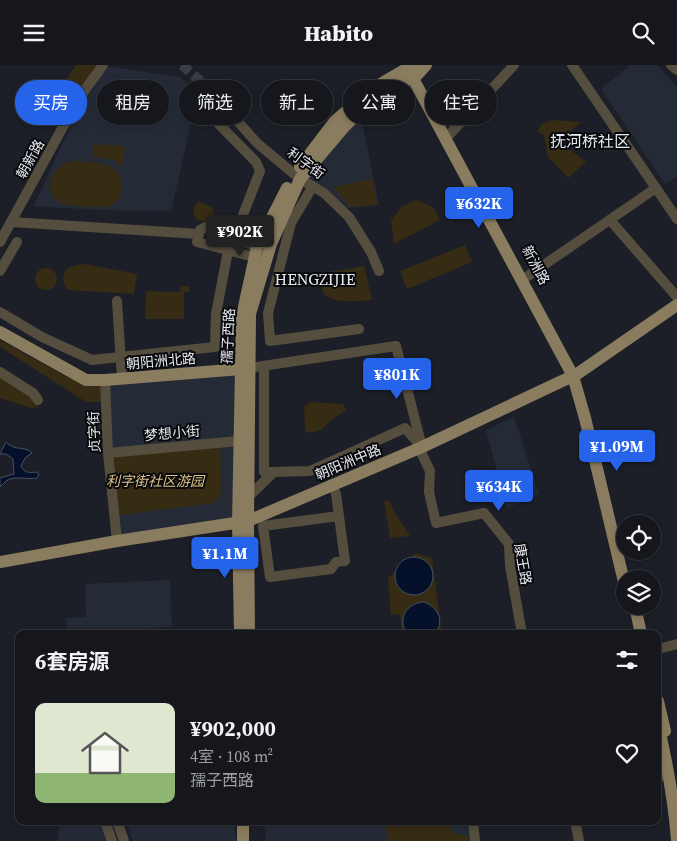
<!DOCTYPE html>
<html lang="zh">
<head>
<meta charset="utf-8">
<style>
	:root { --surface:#15171d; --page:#22242a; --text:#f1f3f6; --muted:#9d9fa4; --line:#34363b; --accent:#2563eb }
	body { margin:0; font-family:"Source Serif 4","Noto Sans SC",serif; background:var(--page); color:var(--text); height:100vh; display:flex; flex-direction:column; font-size:19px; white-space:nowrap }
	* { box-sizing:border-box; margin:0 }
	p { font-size:16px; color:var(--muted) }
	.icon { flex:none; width:28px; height:28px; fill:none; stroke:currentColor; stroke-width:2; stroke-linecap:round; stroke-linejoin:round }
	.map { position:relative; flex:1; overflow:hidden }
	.sheet { position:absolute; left:15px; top:565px; width:646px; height:195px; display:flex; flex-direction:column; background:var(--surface); border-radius:10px; box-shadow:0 2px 8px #0003,0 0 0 1px var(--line) }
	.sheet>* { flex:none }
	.top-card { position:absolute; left:15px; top:15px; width:648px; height:45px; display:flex; gap:10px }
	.controls { position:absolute; left:616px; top:450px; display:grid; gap:10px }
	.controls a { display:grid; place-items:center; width:45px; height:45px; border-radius:50%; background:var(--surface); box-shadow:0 2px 8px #0003,0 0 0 1px var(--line); font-size:25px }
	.price { position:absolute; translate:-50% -42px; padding:0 11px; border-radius:5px; background:var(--accent); color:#fff; font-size:16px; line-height:32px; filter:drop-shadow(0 1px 2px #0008) }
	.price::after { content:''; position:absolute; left:50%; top:30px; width:15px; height:11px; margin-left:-8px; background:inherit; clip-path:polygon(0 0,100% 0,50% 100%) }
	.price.selected { background:#222; color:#fff }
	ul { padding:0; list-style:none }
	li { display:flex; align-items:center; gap:15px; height:125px; padding:0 20px }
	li+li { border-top:1px solid var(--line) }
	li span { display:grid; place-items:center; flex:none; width:140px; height:100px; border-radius:10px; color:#555 }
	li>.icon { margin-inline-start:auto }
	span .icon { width:60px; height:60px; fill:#fffc; stroke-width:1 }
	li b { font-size:21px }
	h2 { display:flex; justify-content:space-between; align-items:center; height:60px; padding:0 20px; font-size:21px }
	.chip { padding:0 18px; border-radius:22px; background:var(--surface); box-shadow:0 2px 8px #0003,0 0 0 1px var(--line); font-size:18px; line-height:45px }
	.chip.selected { background:var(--accent); color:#fff }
	header { display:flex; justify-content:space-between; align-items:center; height:65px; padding:0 20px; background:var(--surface); font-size:22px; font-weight:800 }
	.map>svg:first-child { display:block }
	.built { fill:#242b37 }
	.green { fill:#362b13 }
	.water { fill:#05102a; stroke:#485165 }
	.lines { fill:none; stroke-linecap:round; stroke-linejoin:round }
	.minor-tunnel { stroke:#3a3d45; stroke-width:10; stroke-dasharray:10 5; stroke-linecap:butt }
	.minor { stroke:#554e3f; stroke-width:10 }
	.major { stroke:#8a7c5e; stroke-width:12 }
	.labels { text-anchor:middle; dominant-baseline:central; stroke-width:4; stroke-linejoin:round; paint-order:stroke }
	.street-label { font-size:14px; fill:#e6e9ee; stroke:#08090c }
	.park-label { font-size:14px; font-style:italic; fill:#dfc386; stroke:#08090c }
	.quarter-label { font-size:16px; fill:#e6e9ee; stroke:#08090c }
</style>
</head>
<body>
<header><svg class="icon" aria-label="menu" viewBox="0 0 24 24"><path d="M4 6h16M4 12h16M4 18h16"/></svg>Habito<svg class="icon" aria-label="search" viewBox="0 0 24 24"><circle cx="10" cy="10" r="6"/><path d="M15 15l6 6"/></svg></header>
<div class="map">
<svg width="677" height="776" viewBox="0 0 677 776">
	<rect width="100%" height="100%" fill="#1c1f27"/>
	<g class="built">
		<path d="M630 0H657L677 22V111L665 119 601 24Z"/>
		<path d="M105 1 180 12 198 29 171 146 98 145 34 141 63 77Z"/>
		<path d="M361 52 379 140 348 143 327 125 308 113Z"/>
		<path d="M237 307 234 455 121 474 112 384 107 317Z"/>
		<path d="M514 352 539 429 507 443 486 365Z"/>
		<path d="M170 515 172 562 67 567 66 553 86 552 85 519Z"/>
		<path d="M64 756H109L117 776H58L59 758Z"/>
		<path d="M126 756H234L236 776H133Z"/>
		<path d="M265 756H468L470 776H266Z"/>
	</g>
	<g class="green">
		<path d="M76 0H100L61 56 45 47Z"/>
		<path d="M123 27 154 29 153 49 121 46Z"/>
		<path d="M552 55 581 57 562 73 568 83 586 97 568 113 548 92 544 70 537 66 542 59Z"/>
		<path d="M94 79 124 81 122 103 114 95 93 92Z"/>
		<path d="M75 96C92 98 120 95 121 118 121 123 121 129 119 133 116 137 111 141 107 142 99 143 63 141 58 137 40 122 55 96 75 96Z"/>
		<path d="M373 114 377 140 350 142 333 122Z"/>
		<path d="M416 135 433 142 440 155 394 179 391 156 402 141Z"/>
		<path d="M200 137 212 142 214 151 222 158 219 162 196 154C192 148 192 140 200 137Z"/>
		<path d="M465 180 472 197 407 224 400 206Z"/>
		<path d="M85 199 137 209 134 229 67 225C58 206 66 201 85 199Z"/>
		<path d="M364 200 372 235C355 236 337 240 323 228L321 218 328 207 354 203Z"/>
		<circle cx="46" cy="214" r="11"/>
		<path d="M181 221H190L189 227H184V254H145L146 226 180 227Z"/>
		<path d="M0 275 67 312 102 322 101 337H86L0 282Z"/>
		<path d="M0 312 30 330 39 342 31 343 0 333Z"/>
		<path d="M311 337 343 339 346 345 331 355 321 365 309 368 305 366 304 341Z"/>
		<path d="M220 379 222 427 214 438 120 450 113 390Z"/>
		<path d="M389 435 395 448 410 471 390 473 384 436Z"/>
		<path d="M416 488 432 493 442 569H402L400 549 391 550 388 513Z"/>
		<path d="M386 756H454L450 758 452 767 467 771V776H387Z"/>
	</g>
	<g class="water">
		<path d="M6 377C16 387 24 380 32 388L25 393 21 401C24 408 30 408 36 407L39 409 37 413C28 415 14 410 6 416 4 418 2 420 0 422V413L14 409 13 394 6 389H0Z"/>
		<circle cx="414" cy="511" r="19"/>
		<path d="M424 537C438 542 445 556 435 569H407C397 554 406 538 424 537Z"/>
	</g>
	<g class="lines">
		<path class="minor-tunnel" d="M182 0 206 21"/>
		<g class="minor">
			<path d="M572 0 677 154"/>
			<path d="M671 0 677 5"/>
			<path d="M206 21 257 78 300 114 324 128 349 152 371 187 379 206"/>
			<path d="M449 70 514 0"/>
			<path d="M313 121 291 158 268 248 270 276 359 264"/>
			<path d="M610 155 677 232"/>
			<path d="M11 157 199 169"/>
			<path d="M0 177 64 60 87 22 103 0"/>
			<path d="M254 192 197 177 200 165 206 162 257 182"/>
			<path d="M0 206 17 177"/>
			<path d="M525 213 656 123"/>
			<path d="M117 236 122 314"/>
			<path d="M0 247 42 272 92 295 215 282 216 249 227 191 260 106 256 97 204 44"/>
			<path d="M264 301V407H274"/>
			<path d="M242 304 396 281 422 382"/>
			<path d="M0 307 33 328 38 335"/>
			<path d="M105 315 108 388 117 476"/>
			<path d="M419 383 430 406 429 427 436 458 484 448 509 479 510 501 522 569"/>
			<path d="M108 388 239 376"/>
			<path d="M332 420 336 429 345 496 336 497 331 504 270 512 263 461 339 451"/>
			<path d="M248 432 274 407 310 406 405 363 419 379"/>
			<path d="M658 584 677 579"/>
			<path d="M658 712 669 708"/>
			<path d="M105 756 112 776"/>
			<path d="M117 756 124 776"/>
			<path d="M473 756 475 776"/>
			<path d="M575 756 579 776"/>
		</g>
		<g class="major">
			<path d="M409 6 573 311 585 353 625 521"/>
			<path d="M300 102 335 56 372 24 413 0"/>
			<path d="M0 267 86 315H105L241 304"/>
			<path d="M0 497 117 476 248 456 422 382 577 309 677 240"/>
			<path d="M635 541 641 569"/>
			<path d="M240 569 238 458 242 251 257 182 287 123"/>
			<path d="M249 569 248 456 250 249 271 179 300 114 344 62 378 30 417 10 426 0"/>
			<path d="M658 636 665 666"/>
			<path d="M658 659C667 698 674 735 677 775"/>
			<path d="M243 756V776"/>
		</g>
	</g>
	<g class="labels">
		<g class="street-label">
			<text transform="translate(30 94) rotate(-61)">朝新路</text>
			<text transform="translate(306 98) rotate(36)">利字街</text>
			<text transform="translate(536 200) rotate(62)">新洲路</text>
			<text transform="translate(228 271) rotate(-87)">孺子西路</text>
			<text transform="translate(161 296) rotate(-5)">朝阳洲北路</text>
			<text transform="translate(94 367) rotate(-93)">贞字街</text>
			<text transform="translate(172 368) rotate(-5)">梦想小街</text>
			<text transform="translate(348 397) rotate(-23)">朝阳洲中路</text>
			<text transform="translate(523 499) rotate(80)">康王路</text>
		</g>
		<g class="park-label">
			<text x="155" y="416">利字街社区游园</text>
		</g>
		<g class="quarter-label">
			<text x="590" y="76">抚河桥社区</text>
			<text x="315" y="214">HENGZIJIE</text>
		</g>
	</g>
</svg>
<div class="controls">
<a><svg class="icon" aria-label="locate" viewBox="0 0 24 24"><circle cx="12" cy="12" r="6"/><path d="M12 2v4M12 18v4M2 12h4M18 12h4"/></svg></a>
<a><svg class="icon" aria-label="layers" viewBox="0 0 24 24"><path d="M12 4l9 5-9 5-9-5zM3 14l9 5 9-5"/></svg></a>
</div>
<b class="price" style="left:479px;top:164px">¥632K</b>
<b class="price selected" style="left:240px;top:192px">¥902K</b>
<b class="price" style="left:397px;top:335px">¥801K</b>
<b class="price" style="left:617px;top:407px">¥1.09M</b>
<b class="price" style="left:499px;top:447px">¥634K</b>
<b class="price" style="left:225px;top:514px">¥1.1M</b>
<div class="top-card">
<a class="chip selected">买房</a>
<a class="chip">租房</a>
<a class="chip">筛选</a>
<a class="chip">新上</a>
<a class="chip">公寓</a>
<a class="chip">住宅</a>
</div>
<section class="sheet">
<h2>6套房源<svg class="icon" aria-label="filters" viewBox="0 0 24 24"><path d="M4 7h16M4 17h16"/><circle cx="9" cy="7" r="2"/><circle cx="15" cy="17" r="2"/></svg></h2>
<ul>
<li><span style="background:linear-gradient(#dfe7d0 70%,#8fb573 0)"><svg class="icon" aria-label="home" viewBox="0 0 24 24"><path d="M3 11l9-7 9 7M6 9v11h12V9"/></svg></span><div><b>¥902,000</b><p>4室 · 108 m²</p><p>孺子西路</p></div><svg class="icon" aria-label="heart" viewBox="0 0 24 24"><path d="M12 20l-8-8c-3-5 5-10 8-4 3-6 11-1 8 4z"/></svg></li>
</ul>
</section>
</div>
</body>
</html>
